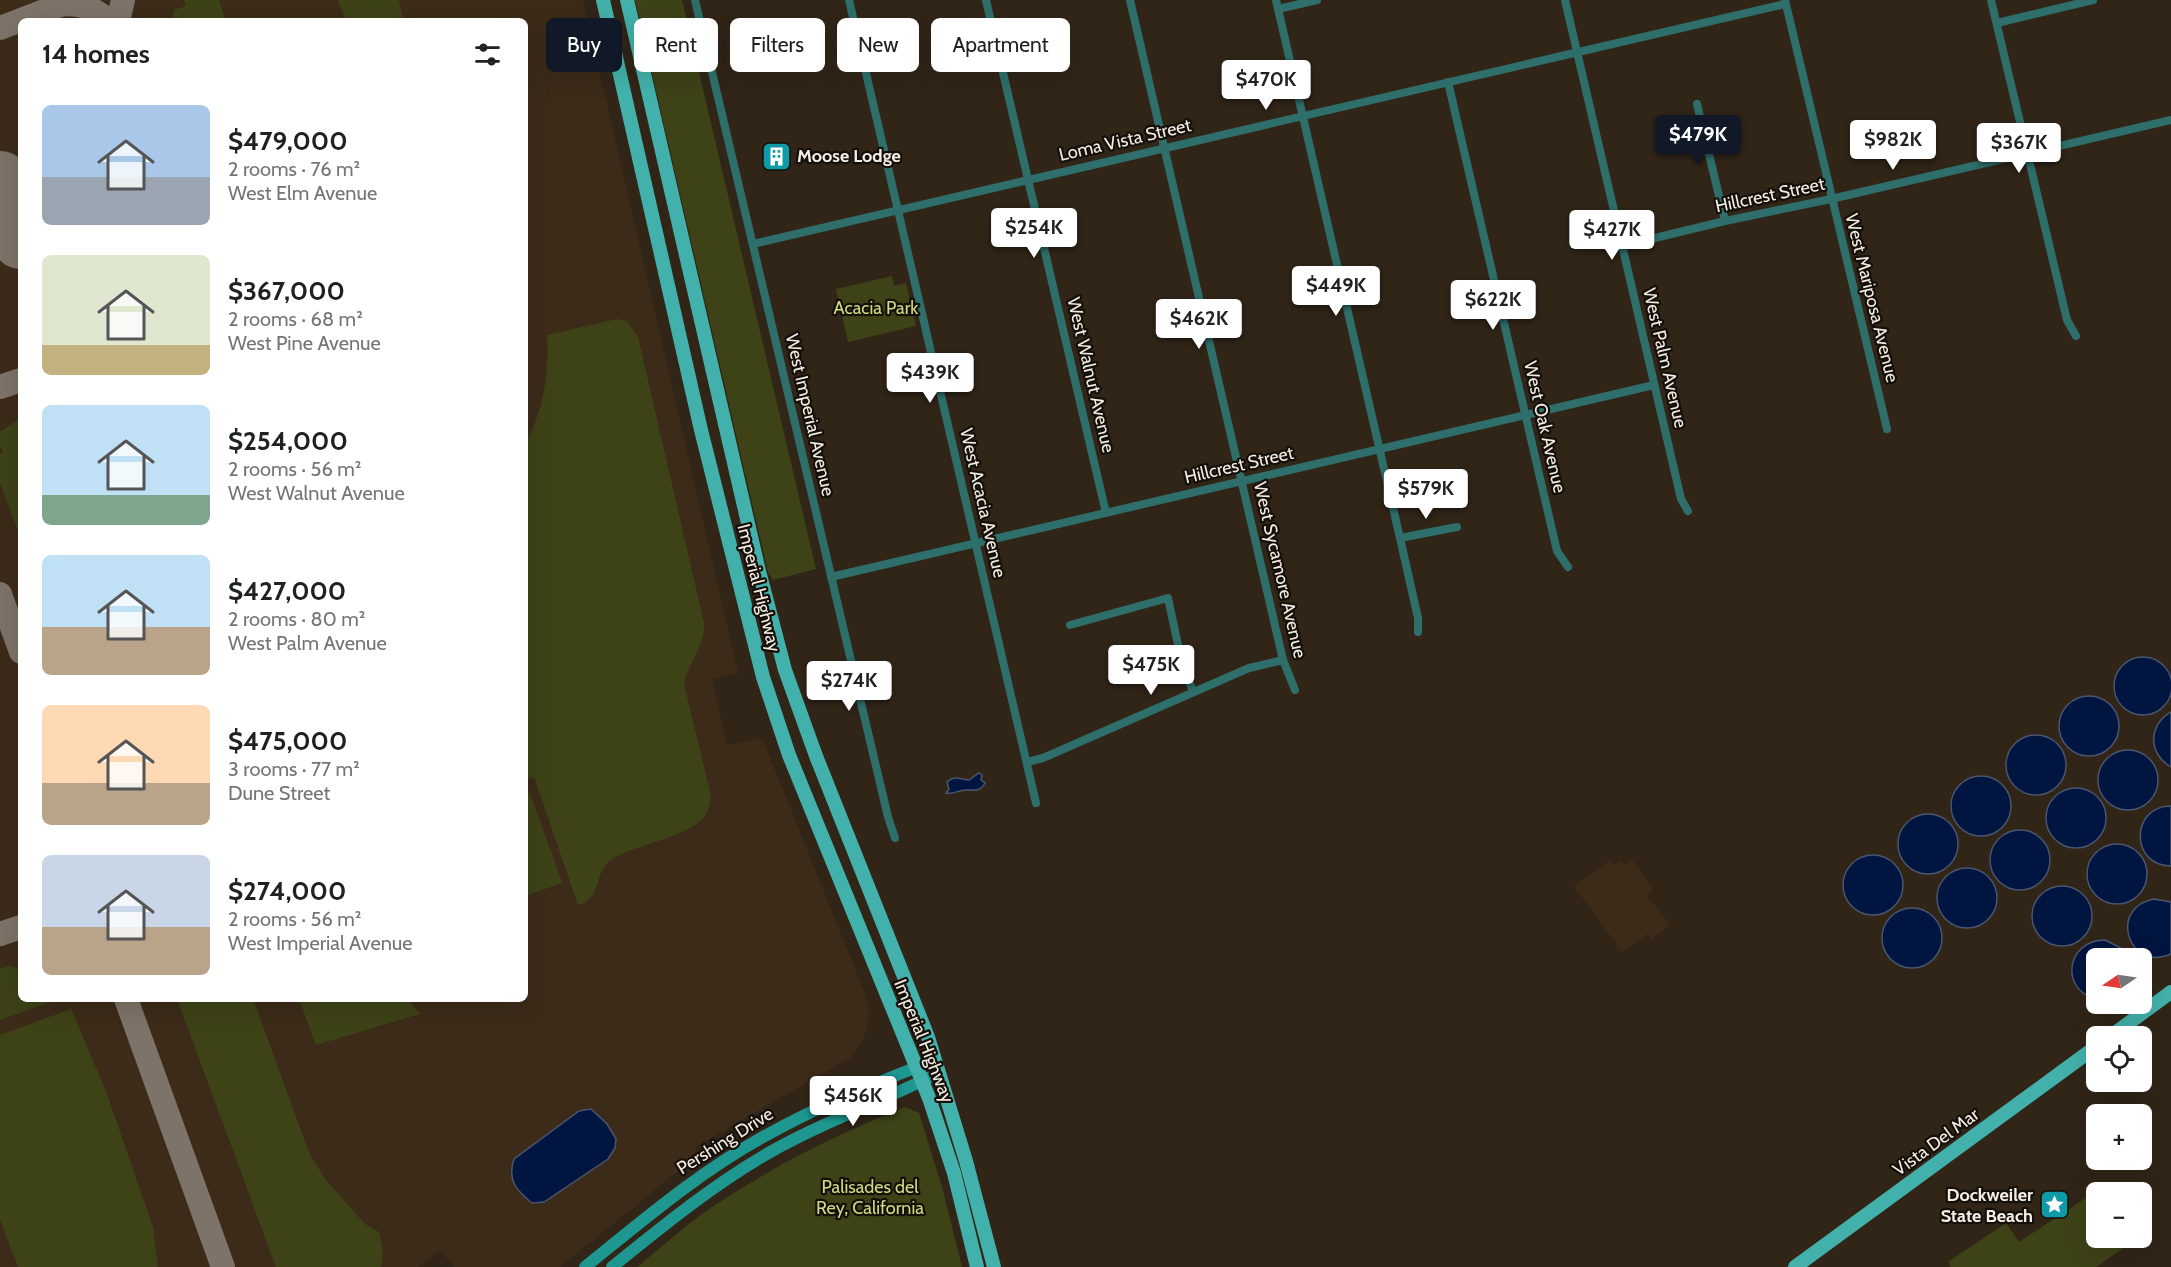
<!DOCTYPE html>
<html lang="en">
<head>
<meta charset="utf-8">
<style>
	:root { --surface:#fff; --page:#f2f2f2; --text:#202124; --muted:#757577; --accent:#111827 }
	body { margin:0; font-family:Cabin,sans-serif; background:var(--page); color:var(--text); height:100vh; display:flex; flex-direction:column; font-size:22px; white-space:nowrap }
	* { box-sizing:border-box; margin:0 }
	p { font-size:20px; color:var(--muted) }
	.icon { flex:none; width:33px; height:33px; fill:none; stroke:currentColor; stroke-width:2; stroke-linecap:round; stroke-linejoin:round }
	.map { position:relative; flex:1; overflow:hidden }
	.side { position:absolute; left:18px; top:18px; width:510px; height:984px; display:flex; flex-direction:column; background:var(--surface); border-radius:9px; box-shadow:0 6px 24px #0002 }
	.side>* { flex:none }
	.guide { position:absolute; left:546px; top:18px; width:570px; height:54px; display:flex; gap:12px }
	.needle { width:39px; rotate:257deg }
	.buttons { position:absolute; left:2086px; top:948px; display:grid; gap:12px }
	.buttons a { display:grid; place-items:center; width:66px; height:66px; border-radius:9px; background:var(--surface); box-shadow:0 6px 24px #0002; font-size:30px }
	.price { position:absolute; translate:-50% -51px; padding:0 14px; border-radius:6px; background:#fff; color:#222; font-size:20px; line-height:39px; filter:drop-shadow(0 2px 3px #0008) }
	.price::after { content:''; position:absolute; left:50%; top:36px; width:18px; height:14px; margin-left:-9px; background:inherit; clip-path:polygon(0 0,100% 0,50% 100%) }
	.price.selected { background:var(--accent); color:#fff }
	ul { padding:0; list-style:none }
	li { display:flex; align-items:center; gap:18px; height:150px; padding:0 24px }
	li span { display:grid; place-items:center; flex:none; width:168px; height:120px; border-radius:9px; color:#555 }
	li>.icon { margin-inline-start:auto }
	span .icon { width:72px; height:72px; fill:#fffc; stroke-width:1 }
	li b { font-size:26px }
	h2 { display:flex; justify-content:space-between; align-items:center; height:72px; padding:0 24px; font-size:26px }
	.chip { padding:0 21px; border-radius:9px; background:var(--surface); box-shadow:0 6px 24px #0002; font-size:21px; line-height:54px }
	.chip.selected { background:var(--accent); color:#fff }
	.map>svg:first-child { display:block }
	.built { fill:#3c2b19; fill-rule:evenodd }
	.green { fill:#3e4217 }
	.water { fill:#00153f; stroke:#4a5670; stroke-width:1.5 }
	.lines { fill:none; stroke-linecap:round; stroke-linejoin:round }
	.taxiway { stroke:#7e7368; stroke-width:24 }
	.runway { stroke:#7e7368; stroke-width:60 }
	.minor { stroke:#2e6f6b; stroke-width:8 }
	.secondary { stroke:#1e9791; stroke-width:12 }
	.primary { stroke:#43b1ab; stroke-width:14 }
	.labels { text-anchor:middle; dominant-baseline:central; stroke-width:4.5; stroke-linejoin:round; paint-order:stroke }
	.street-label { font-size:18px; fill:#f5ece4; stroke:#140f09 }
	.poi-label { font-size:18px; font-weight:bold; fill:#f5ece4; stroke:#140f09; text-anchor:start }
	.park-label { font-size:18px; fill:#cfda7f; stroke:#140f09 }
</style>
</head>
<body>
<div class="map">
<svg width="2171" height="1267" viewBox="0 0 2171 1267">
	<rect width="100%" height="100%" fill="#312518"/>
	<g class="built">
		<path d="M0 0H583L738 673 712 679 727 745 762 738 866 996 869 1012 867 1030 859 1046 850 1058 695 1147 699 1154 560 1267H454L440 1250 418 1267H0ZM21 21H525V999H21Z"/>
		<path d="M1632 860 1654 889 1647 895 1670 925 1652 939 1647 934 1622 952 1574 886 1609 861 1613 866 1620 861 1624 865Z"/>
	</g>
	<g class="green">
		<path d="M184 0H219L226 21H172L174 10 186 6Z"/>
		<path d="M338 0H399L403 21H346Z"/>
		<path d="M635 0H682L816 569 773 580 768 572Z"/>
		<path d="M892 276 894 286 906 283 916 326 848 342 836 289Z"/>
		<path d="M617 319 627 321 638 337 704 623C705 646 689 662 684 684L711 796C710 804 709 810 704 817 690 836 634 845 612 859 593 871 603 899 578 905L534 777 525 780V445C544 409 549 375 547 335Z"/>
		<path d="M21 418V539L0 483V454L3 453 0 445V432Z"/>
		<path d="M530 793 562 883 525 896V794Z"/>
		<path d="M9 966 21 969V999H59L0 1020V969Z"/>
		<path d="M177 999H253L310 1155 326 1180 365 1224 379 1232 383 1253 381 1267H276Z"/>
		<path d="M299 999H408L420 1014 316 1045Z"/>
		<path d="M71 1009 106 1091 153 1227 158 1267H18L0 1220V1035Z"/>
		<path d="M905 1107 919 1113 942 1187 962 1267H637C659 1249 681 1229 705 1212 767 1169 835 1135 905 1107Z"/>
		<path d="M2110 1182 2117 1192H2097V1238H2138L2096 1267H1951L1948 1262 2006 1223 2019 1242Z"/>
	</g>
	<g class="water">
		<circle cx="2143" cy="686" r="29"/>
		<circle cx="2089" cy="726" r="30"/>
		<path d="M2171 712V767C2148 754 2148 725 2171 712Z"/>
		<circle cx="2036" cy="765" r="30"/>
		<circle cx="2128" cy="780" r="30"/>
		<path d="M979 773 982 775 981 780 985 783C980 792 975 790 967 790 959 789 955 795 946 793L949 789 947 782C954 775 960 779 969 780Z"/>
		<circle cx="1981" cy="806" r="30"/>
		<circle cx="2076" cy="818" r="30"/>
		<path d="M2171 806V866C2130 866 2130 806 2171 806Z"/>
		<circle cx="1928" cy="844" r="30"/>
		<circle cx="2020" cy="860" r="30"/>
		<circle cx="2117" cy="874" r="30"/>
		<circle cx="1873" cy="885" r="30"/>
		<circle cx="1967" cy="898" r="30"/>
		<circle cx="2062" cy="916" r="30"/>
		<path d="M2154 899 2171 902V954C2128 973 2108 907 2154 899Z"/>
		<circle cx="1912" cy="938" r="30"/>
		<path d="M2105 940 2121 948 2129 958H2097V999C2059 991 2066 940 2105 940Z"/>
		<path d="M591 1109 607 1124 616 1139 615 1148 608 1159 544 1202 532 1203C516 1190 507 1180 514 1159L579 1111Z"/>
	</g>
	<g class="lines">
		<g class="taxiway">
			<path d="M57 5C76 2 94 7 108 21"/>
			<path d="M118 21 123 0"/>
			<path d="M0 28 73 0"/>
			<path d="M0 387 21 380"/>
			<path d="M0 594 21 652"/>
			<path d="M0 934 21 927"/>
			<path d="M126 999 223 1267"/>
		</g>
		<path class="runway" d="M0 181 21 239"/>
		<g class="minor">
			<path d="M695 0 888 817 895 838"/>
			<path d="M849 0 1036 803"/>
			<path d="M986 0 1106 513"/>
			<path d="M1130 0 1283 660 1295 690"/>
			<path d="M1276 0 1400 538 1418 618V632"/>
			<path d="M1565 0 1681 499 1688 511"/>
			<path d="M1785 0 1887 429"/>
			<path d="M1991 0 2067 320 2076 336"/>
			<path d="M1278 9 1317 0"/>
			<path d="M1997 23 2093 0"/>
			<path d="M1448 82 1557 551 1568 567"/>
			<path d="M1697 104 1725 221"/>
			<path d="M753 244 1785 4"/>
			<path d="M1622 246 1725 221 1831 199 2171 120"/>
			<path d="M1400 538 1457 527"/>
			<path d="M831 577 1654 385"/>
			<path d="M1070 625 1168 598 1183 668 1193 691"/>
			<path d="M1027 762 1043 758 1249 668 1283 660"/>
		</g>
		<g class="secondary">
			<path d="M585 1267C642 1221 698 1173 763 1137 818 1106 876 1083 935 1060"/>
			<path d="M612 1267C664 1225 714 1184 772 1151 826 1120 884 1101 938 1073"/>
		</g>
		<g class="primary">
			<path d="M603 0 701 430 763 677 789 755 929 1098 954 1173 977 1267"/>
			<path d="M627 0 759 571 785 670 816 756 928 1037 966 1161 994 1267"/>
			<path d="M2111 1036 2171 992"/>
			<path d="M1795 1267 2097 1046"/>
		</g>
	</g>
	<defs>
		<symbol id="building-square" viewBox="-11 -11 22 22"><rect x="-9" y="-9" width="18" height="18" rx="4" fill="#0f9aa8" stroke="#140f09"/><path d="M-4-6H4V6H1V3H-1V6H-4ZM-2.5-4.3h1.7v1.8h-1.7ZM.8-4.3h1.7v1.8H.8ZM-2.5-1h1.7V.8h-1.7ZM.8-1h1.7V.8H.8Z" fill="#fff"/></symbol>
		<symbol id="sight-square" viewBox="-11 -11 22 22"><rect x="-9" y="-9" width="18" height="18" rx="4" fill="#0f9aa8" stroke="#140f09"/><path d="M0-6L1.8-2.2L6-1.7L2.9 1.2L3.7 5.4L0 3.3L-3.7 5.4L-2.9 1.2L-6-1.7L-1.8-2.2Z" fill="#fff"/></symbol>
	</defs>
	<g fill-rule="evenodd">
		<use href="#building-square" x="760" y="140" width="33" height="33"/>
		<use href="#sight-square" x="2038" y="1188" width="33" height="33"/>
	</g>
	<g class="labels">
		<g class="street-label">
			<text transform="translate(1125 140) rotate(-13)">Loma Vista Street</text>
			<text transform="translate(1770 195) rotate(-12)">Hillcrest Street</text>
			<text transform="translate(1872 298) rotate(76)">West Mariposa Avenue</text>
			<text transform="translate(1665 358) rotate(77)">West Palm Avenue</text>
			<text transform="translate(1091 375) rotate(77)">West Walnut Avenue</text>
			<text transform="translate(810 415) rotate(77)">West Imperial Avenue</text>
			<text transform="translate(1545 427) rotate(77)">West Oak Avenue</text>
			<text transform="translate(1239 465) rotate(-13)">Hillcrest Street</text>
			<text transform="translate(983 503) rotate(77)">West Acacia Avenue</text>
			<text transform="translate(1280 570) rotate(77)">West Sycamore Avenue</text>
			<text transform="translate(759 588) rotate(76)">Imperial Highway</text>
			<text transform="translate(924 1041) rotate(68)">Imperial Highway</text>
			<text transform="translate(725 1141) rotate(-32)">Pershing Drive</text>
			<text transform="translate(1936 1142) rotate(-36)">Vista Del Mar</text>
		</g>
		<g class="poi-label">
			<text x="797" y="156">Moose Lodge</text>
			<text x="2033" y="1195" text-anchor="end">Dockweiler<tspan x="2033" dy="21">State Beach</tspan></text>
		</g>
		<g class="park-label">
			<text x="876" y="308">Acacia Park</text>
			<text x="870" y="1187">Palisades del<tspan x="870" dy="21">Rey, California</tspan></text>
		</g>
	</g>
</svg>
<div class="buttons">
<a><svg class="needle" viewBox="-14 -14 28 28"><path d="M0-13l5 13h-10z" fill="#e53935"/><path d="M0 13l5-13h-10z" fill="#757577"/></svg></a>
<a><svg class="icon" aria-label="locate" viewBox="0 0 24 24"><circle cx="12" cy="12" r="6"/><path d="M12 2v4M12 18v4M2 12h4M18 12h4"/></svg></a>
<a>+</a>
<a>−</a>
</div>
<b class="price" style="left:1266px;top:111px">$470K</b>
<b class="price selected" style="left:1698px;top:166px">$479K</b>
<b class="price" style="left:1893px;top:171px">$982K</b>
<b class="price" style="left:2019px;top:174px">$367K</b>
<b class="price" style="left:1034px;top:259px">$254K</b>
<b class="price" style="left:1612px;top:261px">$427K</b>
<b class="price" style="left:1336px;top:317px">$449K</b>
<b class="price" style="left:1493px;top:331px">$622K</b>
<b class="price" style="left:1199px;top:350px">$462K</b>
<b class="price" style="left:930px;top:404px">$439K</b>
<b class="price" style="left:1426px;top:520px">$579K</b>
<b class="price" style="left:1151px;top:696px">$475K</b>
<b class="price" style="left:849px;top:712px">$274K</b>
<b class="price" style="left:853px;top:1127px">$456K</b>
<div class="guide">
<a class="chip selected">Buy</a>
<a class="chip">Rent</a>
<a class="chip">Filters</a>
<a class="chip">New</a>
<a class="chip">Apartment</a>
</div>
<section class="side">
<h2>14 homes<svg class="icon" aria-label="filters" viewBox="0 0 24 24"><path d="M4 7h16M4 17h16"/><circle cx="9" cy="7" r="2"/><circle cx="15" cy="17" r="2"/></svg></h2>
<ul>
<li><span style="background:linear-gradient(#a9c7e8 60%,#9aa5b1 0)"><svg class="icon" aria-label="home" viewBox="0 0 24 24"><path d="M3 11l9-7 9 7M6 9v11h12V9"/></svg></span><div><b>$479,000</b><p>2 rooms · 76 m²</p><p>West Elm Avenue</p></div></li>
<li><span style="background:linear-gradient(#dfe7d0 75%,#c2b280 0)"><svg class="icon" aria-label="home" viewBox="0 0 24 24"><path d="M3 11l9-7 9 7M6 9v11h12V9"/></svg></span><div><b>$367,000</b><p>2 rooms · 68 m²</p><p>West Pine Avenue</p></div></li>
<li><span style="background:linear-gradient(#bfe0f5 75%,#7fa58c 0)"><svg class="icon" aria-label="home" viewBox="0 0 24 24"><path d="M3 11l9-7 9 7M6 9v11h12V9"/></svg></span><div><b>$254,000</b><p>2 rooms · 56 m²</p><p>West Walnut Avenue</p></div></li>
<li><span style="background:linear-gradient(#bfe0f5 60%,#b9a48a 0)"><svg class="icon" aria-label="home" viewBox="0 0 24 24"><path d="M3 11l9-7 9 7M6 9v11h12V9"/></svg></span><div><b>$427,000</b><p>2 rooms · 80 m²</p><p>West Palm Avenue</p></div></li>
<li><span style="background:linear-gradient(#ffd9b3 65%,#b9a48a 0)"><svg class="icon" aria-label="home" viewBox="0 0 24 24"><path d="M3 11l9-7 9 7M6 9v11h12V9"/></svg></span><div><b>$475,000</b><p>3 rooms · 77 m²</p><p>Dune Street</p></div></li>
<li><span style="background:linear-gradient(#c9d6e8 60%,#b9a48a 0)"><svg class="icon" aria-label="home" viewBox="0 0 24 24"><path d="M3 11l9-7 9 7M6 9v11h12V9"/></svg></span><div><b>$274,000</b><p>2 rooms · 56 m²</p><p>West Imperial Avenue</p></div></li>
</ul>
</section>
</div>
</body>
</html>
